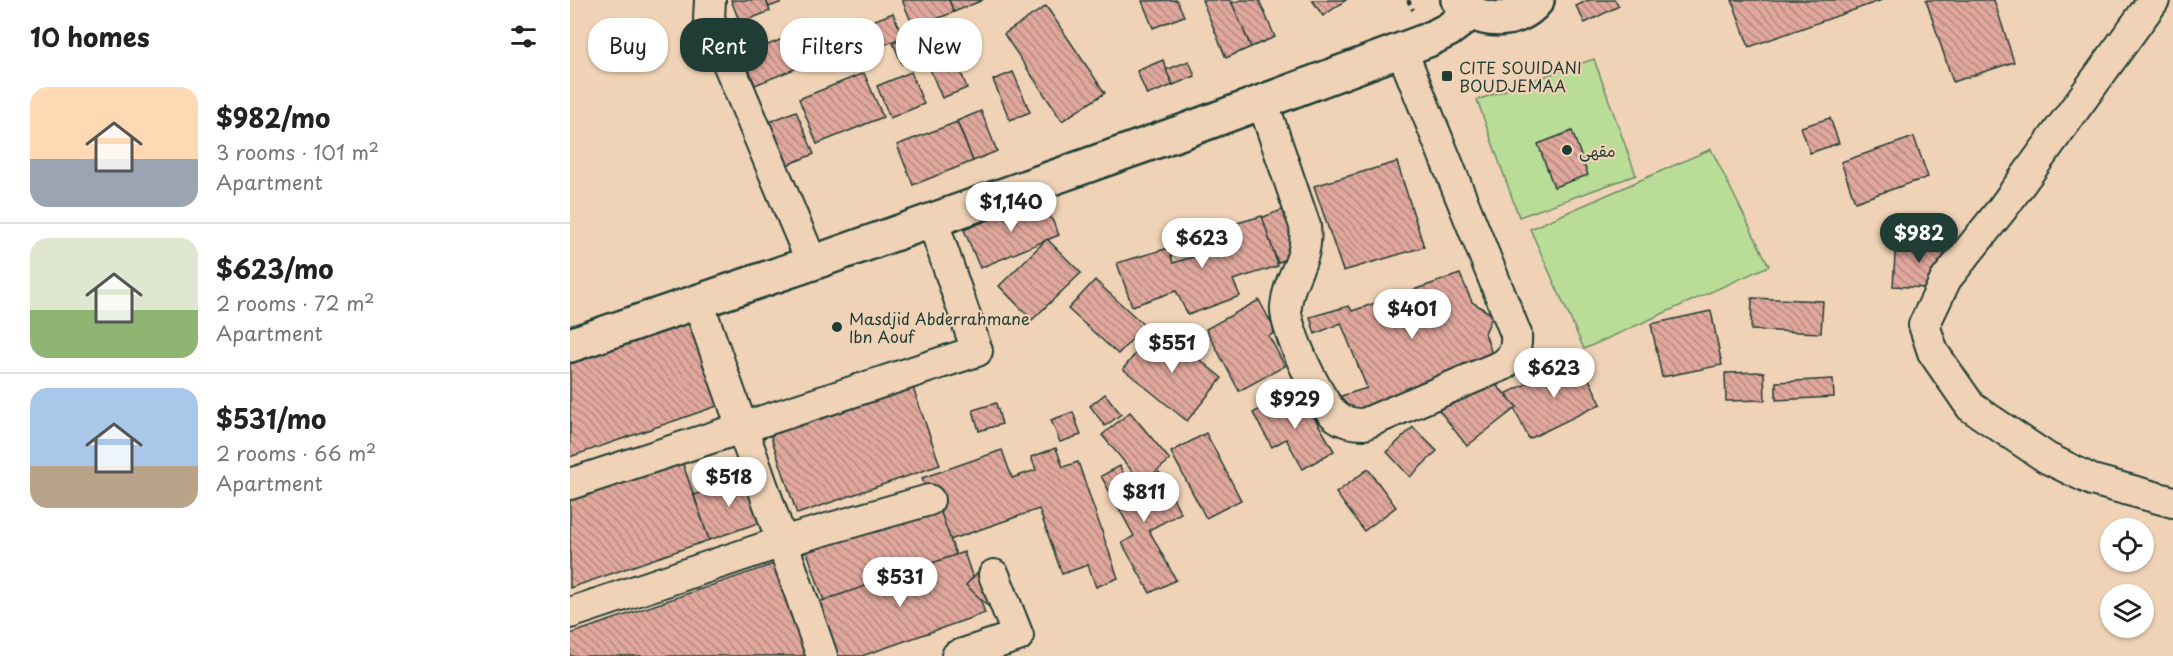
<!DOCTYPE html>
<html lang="en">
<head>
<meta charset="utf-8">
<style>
	:root { --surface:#fff; --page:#f6f6f6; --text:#222; --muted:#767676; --line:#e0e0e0; --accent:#1f3d34 }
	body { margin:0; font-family:"Playpen Sans","Playpen Sans Arabic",sans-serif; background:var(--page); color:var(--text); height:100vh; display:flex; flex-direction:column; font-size:22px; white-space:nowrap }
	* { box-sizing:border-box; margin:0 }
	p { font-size:20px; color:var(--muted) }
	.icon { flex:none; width:33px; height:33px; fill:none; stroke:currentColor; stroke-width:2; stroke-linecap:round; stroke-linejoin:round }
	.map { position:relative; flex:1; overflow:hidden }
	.drawer { display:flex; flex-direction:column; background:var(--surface); width:570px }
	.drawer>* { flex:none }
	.guide { position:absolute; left:18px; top:18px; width:570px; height:54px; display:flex; gap:12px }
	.buttons { position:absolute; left:1530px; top:518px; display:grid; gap:12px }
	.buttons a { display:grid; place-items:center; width:54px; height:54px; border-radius:50%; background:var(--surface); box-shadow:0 2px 4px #0004; font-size:30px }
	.price { position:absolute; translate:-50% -51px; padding:0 14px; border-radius:21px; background:#fff; color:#222; font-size:20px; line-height:39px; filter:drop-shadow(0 2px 3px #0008) }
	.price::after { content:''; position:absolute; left:50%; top:36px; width:18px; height:14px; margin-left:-9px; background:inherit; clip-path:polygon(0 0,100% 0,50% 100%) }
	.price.current { background:var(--accent); color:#fff }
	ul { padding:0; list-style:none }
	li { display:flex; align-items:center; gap:18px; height:150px; padding:0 30px }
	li+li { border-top:2px solid var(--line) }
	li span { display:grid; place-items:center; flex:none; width:168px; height:120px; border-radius:18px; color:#555 }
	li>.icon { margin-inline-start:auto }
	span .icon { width:72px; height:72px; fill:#fffc; stroke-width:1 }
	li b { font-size:26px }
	h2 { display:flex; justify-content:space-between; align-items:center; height:72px; padding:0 30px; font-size:26px }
	.pill { padding:0 21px; border-radius:24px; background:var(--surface); box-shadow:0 2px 4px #0004; font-size:21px; line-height:54px }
	.pill.current { background:var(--accent); color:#fff }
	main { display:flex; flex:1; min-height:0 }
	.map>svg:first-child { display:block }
	.green { fill:#b9dc97; stroke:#6c8c66; stroke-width:1.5 }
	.building { fill:url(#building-back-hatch); stroke:#1f3d34; stroke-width:1.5 }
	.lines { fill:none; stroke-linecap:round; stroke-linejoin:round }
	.minor-casing { stroke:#1f3d34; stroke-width:34 }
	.secondary-casing { stroke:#1f3d34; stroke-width:38 }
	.path { stroke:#1f3d34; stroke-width:4; stroke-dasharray:4.5 4.5; stroke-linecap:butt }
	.minor { stroke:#f0d3b6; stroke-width:30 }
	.secondary { stroke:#f0d3b6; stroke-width:33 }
	.poi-dot { fill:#1f3d34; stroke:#f0d3b6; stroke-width:2 }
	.labels { text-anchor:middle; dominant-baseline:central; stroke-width:4.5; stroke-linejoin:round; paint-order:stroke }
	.poi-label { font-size:16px; fill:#1f3d34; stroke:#f0d3b6; text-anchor:start }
</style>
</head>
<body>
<main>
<section class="drawer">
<h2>10 homes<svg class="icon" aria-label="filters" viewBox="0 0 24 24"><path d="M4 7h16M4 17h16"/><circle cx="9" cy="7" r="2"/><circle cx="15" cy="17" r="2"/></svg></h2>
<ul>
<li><span style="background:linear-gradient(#ffd9b3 60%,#9aa5b1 0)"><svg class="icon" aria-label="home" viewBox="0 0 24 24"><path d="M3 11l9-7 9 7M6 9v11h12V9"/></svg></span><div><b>$982/mo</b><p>3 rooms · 101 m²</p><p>Apartment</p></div></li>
<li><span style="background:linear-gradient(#dfe7d0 60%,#8fb573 0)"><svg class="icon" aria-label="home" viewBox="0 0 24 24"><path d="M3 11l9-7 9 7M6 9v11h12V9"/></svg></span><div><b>$623/mo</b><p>2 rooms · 72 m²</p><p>Apartment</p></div></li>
<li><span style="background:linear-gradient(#a9c7e8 65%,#b9a48a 0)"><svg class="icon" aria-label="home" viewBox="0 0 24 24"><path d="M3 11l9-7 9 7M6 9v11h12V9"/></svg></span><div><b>$531/mo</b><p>2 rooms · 66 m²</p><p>Apartment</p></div></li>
</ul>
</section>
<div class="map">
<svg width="1603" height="656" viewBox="0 0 1603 656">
	<defs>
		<pattern id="building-back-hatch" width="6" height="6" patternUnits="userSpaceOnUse" patternTransform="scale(1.5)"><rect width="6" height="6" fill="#e0a79c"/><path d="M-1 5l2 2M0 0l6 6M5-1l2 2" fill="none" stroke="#b58980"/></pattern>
	</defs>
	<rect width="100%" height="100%" fill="#f0d3b6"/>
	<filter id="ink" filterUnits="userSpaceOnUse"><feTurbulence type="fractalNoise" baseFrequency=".0167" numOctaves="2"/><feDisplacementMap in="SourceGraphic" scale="12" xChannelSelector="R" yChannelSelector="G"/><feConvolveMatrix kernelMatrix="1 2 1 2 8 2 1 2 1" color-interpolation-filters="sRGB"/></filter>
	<g filter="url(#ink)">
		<g class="green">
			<path d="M1024 59 1066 175 949 217 907 100Z"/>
			<path d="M1141 149 1199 266 1014 349 960 229Z"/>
		</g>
		<g class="building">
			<path d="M161 0H196L200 11 170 23Z"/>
			<path d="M196 0H217L199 7Z"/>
			<path d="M332 0H379L384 12 344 28Z"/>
			<path d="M379 0H413L384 12Z"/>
			<path d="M607 0 614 16 583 28 572 1Z"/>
			<path d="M632 0H661L681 47 656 58Z"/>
			<path d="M671 0H689L705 37 681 47 662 3Z"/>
			<path d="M742 0H776L753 16Z"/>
			<path d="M1018 0H1045L1049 6 1015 23 1006 6Z"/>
			<path d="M1162 0H1312L1179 47Z"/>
			<path d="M1356 0H1424L1444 62 1383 82Z"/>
			<path d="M476 6 535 93 492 121 434 34Z"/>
			<path d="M323 13 333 37 285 57 275 32Z"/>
			<path d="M236 29 246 53 230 60 220 36Z"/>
			<path d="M350 33 358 54 332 64 323 43Z"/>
			<path d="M220 36 232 66 185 85 173 55Z"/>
			<path d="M383 52 397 88 372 98 357 62Z"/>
			<path d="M593 60 603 85 577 95 567 71Z"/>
			<path d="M619 61 625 76 603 85 596 70Z"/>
			<path d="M341 72 354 104 320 118 307 86Z"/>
			<path d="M443 72 460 112 440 120 423 80Z"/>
			<path d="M294 73 313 117 247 144 229 99Z"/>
			<path d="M226 111 244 154 214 166 197 123Z"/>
			<path d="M411 111 427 151 403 161 387 121Z"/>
			<path d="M1260 118 1269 143 1240 153 1231 127Z"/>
			<path d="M387 122 403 161 343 185 327 145Z"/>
			<path d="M1002 131 1018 175 984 187 968 144Z"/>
			<path d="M1344 137 1358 177 1285 202 1271 162Z"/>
			<path d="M827 162 854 247 773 271 744 186Z"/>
			<path d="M472 197 489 235 410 268 394 230Z"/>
			<path d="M722 206 731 250 708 263 691 218Z"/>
			<path d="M692 216 708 266 663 280 670 296 618 315 606 291 562 306 547 263 599 248 603 263 649 249 642 230Z"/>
			<path d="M477 239 511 273 462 320 429 286Z"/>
			<path d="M1326 240 1375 243 1372 289 1323 286Z"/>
			<path d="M890 274 902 302 923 315 915 333 925 363 815 398V401L779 415 771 396 797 388 771 323 745 334 740 317 779 306 782 311Z"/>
			<path d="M525 280 575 326 548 354 498 309Z"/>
			<path d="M1182 298 1253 301 1251 333 1181 330Z"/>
			<path d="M689 300 706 332 699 336 715 366 669 391 636 329Z"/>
			<path d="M1141 311 1152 365 1092 377 1081 324Z"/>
			<path d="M124 321 153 404 0 457V364Z"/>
			<path d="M588 326 652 378 617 421 553 369Z"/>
			<path d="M1009 359 1031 404 959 439 937 393Z"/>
			<path d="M1194 372 1195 400 1156 401 1155 373Z"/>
			<path d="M918 376 947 407 897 446 868 409Z"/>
			<path d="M1263 379 1264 397 1206 400V382Z"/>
			<path d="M342 385 370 465 227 514 200 434Z"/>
			<path d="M535 394 551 414 535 426 520 406Z"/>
			<path d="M732 396 764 451 733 469 716 439 702 447 683 413 711 397 716 405Z"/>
			<path d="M426 403 432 424 409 431 403 410Z"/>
			<path d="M503 412 511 435 490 442 481 420Z"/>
			<path d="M560 412 600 460 572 483 532 435Z"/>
			<path d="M843 427 867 451 840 477 817 452Z"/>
			<path d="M636 433 671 500 636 518 601 452Z"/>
			<path d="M486 448 493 467 508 462 548 578 526 587 518 565 492 574 469 509 374 542 352 478 432 450 442 478 466 470 461 457Z"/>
			<path d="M112 461 139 540 0 588V500Z"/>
			<path d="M550 466 561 488 589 472 611 513 579 530 606 580 580 593 552 543 564 536 531 476Z"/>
			<path d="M798 469 826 507 794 531 766 493Z"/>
			<path d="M178 476 194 521 139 540 124 495Z"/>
			<path d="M369 507 386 555 254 601 237 552Z"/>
			<path d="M394 552 415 613 292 656H261L243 604Z"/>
			<path d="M417 562 441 585 420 608 396 585Z"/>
			<path d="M204 564 236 656H0V634Z"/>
		</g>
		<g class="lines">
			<defs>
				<g id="minor">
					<path d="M140 0 139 18 242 263"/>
					<path d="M1584 0 1432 209 1376 279 1354 325 1363 352 1401 407 1477 458 1522 480 1603 502"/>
					<path d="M693 103 735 226C739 263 719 274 716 306 713 326 751 406 767 417 775 423 784 424 794 424L933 365C944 356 947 348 946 334L832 51"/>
					<path d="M128 302 252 656"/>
					<path d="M0 484 407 351 362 219"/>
					<path d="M0 613 212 542 359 500"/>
					<path d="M387 656 448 636 424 575"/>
				</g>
				<g id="secondary">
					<path d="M888 0C907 25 948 25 967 0"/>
					<path d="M0 345 242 263 609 133 858 40 878 30 902 12"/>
				</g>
			</defs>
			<use href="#minor" class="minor-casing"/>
			<use href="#secondary" class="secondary-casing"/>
			<path class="path" d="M838 0 843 10"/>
			<use href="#minor" class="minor"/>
			<use href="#secondary" class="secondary"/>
		</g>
	</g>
	<g class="poi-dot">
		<rect x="871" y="70" width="12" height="12" rx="3"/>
		<circle cx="997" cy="150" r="6"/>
		<circle cx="267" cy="327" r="6"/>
	</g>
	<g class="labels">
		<g class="poi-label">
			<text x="889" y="67">CITE SOUIDANI<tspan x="889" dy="18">BOUDJEMAA</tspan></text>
			<text x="1009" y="150">مقهى</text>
			<text x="279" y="318">Masdjid Abderrahmane<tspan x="279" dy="18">Ibn Aouf</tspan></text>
		</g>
	</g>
</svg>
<div class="buttons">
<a><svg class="icon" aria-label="locate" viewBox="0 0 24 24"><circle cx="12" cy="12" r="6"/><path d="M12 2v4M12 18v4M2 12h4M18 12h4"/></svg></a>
<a><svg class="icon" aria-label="layers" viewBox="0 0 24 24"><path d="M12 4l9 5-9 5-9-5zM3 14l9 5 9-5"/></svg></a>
</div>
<b class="price" style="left:441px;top:233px">$1,140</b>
<b class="price current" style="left:1349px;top:264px">$982</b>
<b class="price" style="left:632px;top:269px">$623</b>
<b class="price" style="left:842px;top:340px">$401</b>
<b class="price" style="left:602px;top:374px">$551</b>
<b class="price" style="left:984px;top:399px">$623</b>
<b class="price" style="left:725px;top:430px">$929</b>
<b class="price" style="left:159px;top:508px">$518</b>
<b class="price" style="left:574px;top:523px">$811</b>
<b class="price" style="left:330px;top:608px">$531</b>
<div class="guide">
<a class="pill">Buy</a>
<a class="pill current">Rent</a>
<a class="pill">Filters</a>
<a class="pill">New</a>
</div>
</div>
</main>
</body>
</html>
